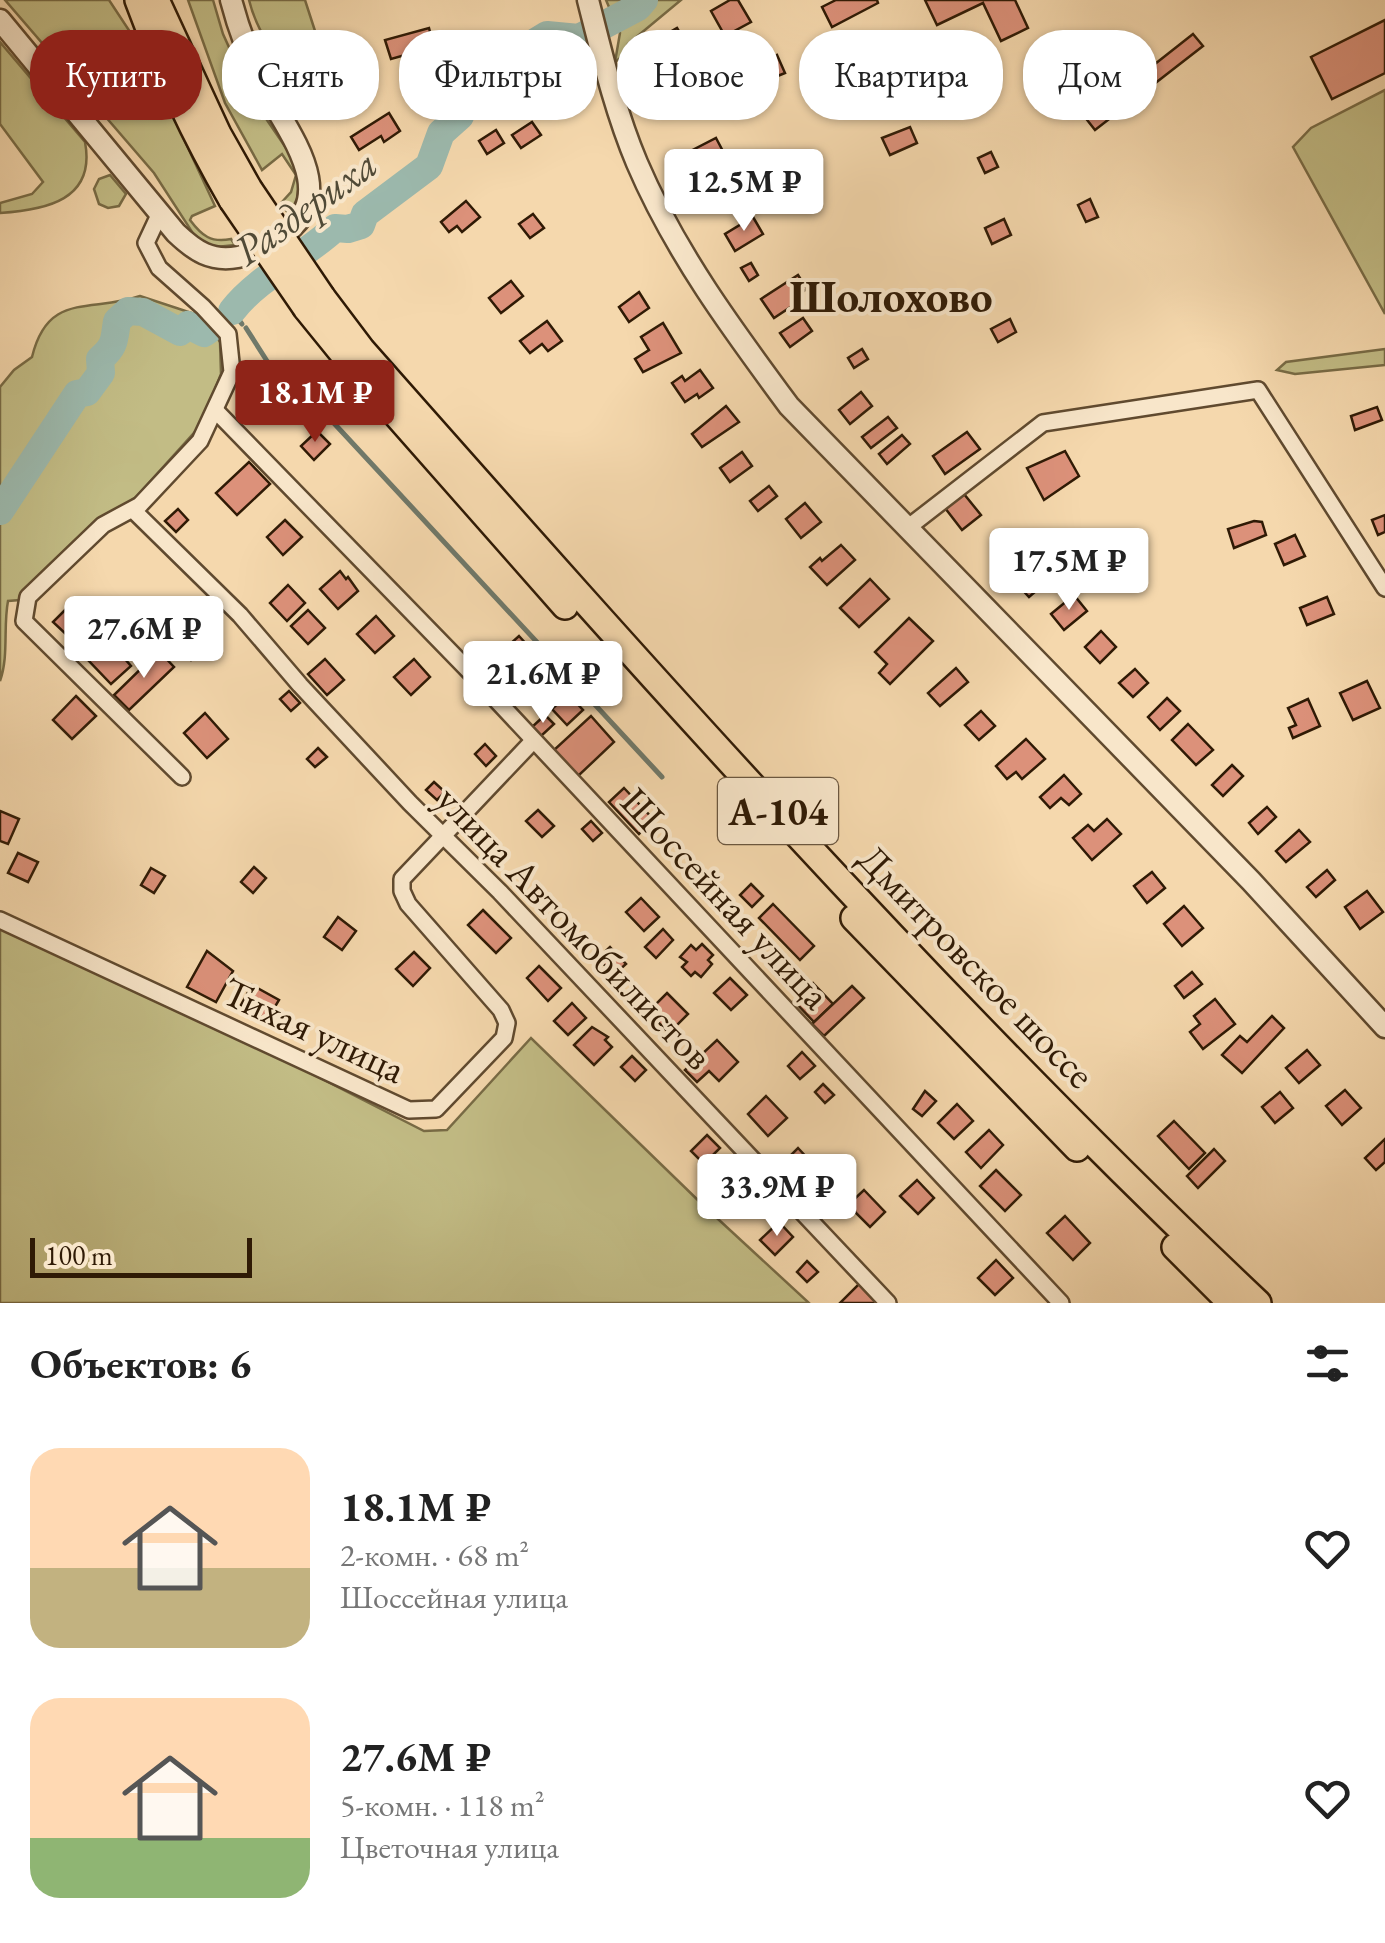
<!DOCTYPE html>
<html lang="ru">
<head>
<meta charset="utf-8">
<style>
	:root { --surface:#fff; --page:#f2f2f2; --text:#222; --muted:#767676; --accent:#8f2418 }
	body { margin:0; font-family:"EB Garamond",serif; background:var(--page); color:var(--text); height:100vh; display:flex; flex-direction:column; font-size:38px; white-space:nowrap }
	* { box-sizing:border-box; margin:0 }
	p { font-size:32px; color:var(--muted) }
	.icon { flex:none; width:55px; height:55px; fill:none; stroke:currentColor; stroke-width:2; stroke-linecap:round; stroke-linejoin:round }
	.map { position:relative; height:1303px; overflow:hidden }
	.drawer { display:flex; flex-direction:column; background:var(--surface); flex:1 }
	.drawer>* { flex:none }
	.banner { position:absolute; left:30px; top:30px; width:1325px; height:90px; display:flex; gap:20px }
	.scale { position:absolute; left:30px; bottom:25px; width:222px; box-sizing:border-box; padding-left:10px; border:5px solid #2f1a05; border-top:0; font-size:28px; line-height:35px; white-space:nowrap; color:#2f1a05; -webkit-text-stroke:8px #f8e6ca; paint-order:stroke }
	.price { position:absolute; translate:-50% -85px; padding:0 22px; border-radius:10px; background:#fff; color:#222; font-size:32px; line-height:65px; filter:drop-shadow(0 2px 5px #0008) }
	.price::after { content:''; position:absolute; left:50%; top:60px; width:30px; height:22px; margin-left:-15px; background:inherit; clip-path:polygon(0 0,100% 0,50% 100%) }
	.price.on { background:var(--accent); color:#fff }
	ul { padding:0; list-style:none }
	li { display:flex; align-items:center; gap:30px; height:250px; padding:0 30px }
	li span { display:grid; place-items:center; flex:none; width:280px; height:200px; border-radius:30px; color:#555 }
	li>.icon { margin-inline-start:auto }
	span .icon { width:120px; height:120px; fill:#fffc; stroke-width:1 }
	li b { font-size:42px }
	h2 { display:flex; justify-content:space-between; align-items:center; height:120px; padding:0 30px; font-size:42px }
	.chip { padding:0 35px; border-radius:40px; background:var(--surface); box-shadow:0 2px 8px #0004; font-size:35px; line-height:90px }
	.chip.on { background:var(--accent); color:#fff }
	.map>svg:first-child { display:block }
	.green { fill:#c2bc85; stroke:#786b45; stroke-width:2.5 }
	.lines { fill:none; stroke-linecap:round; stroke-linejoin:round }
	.stream { stroke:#70796a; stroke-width:5 }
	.river { stroke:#9cb9ad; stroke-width:28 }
	.building { fill:#dc917a; stroke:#2f1a05; stroke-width:2.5 }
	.minor-casing { stroke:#604a2f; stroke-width:20 }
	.tertiary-casing { stroke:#604a2f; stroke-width:25 }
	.trunk-casing { stroke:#2f1a05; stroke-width:30 }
	.minor { stroke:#f8e6ca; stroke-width:15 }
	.tertiary { stroke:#f8e6ca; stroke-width:20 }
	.trunk { stroke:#f5d8ad; stroke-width:25 }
	.trunk-bridge-casing { stroke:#2f1a05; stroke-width:30; stroke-linecap:butt }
	.trunk-bridge { stroke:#f5d8ad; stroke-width:25 }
	.labels { text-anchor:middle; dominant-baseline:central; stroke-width:8; stroke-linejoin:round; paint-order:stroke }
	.shield { fill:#f8e6ca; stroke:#6b5740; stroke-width:2.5 }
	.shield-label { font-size:38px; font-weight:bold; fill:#2f1a05 }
	.street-label { font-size:40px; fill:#2f1a05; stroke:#f8e6ca }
	.water-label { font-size:42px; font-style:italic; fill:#504a37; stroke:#f8e6ca }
	.quarter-label { font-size:45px; font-weight:bold; fill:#2f1a05; stroke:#f8e6ca }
</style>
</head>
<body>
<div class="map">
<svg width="1385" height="1303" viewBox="0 0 1385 1303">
	<rect width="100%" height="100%" fill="#f5d8ad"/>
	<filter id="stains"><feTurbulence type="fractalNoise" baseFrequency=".002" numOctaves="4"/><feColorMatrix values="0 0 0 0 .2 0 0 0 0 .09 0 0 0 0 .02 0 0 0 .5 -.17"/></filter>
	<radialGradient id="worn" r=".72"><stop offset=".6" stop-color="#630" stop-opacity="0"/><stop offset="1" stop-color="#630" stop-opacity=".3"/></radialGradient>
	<g class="green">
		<path d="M5 0H109L144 53 215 206 192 216 190 220C202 236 211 243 231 239L235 245 216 247 206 244 194 235 154 173Z"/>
		<path d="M188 0H213L223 34 252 98 299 167 300 196 288 213 281 203 291 192 296 175 282 154 262 170 225 103Z"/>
		<path d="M249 0H305L316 34 308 42 305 53 296 58V81L285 82C276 52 257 33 249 0Z"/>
		<path d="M606 0H681L628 44 624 55 615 62 620 33Z"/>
		<path d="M0 42 85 142C96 200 46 210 0 213V203L32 194 43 182 0 124Z"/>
		<path d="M1385 90V314L1293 147 1311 128Z"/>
		<path d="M110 175 126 194 119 206 108 208 99 204 94 189 99 179Z"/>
		<path d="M140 296 204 317 220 342 221 374 201 425 136 497 88 532 20 600 8 601C3 627 9 656 0 681V387L14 370 32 357C48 291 91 313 140 296Z"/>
		<path d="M1385 349V365L1295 374 1277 370 1286 362Z"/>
		<path d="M0 928 281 1058 424 1131 447 1130 531 1038 705 1207 809 1303H0Z"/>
	</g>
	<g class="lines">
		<g class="stream">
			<path d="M232 311 242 324"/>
			<path d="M246 328 267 361 331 420 662 777"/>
		</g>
		<g class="river">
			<path d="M232 311C259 276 303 258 335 228L348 229 361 225 365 214 429 166 441 133 460 116 466 100 494 53 529 46 547 35 579 38 638 7 644 0"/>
			<path d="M0 511 77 394 87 392 101 373 100 359C116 346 114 339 117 321L128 311 143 312 180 332 188 325 204 333 214 326"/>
		</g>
	</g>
	<g class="building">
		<path d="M730 0H738L751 22 725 36 711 11Z"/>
		<path d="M836 0H877L878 3 832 27 822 7Z"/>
		<path d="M925 0H1015L1028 28 1001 41 983 3 937 25Z"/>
		<path d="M1385 20V73L1332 99 1311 57Z"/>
		<path d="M429 28 434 47 391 59 385 40Z"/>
		<path d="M677 28 695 58 656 80 639 50Z"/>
		<path d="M1193 34 1203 46 1095 130 1066 93 1082 81 1086 86 1107 69 1115 80 1134 66 1141 75Z"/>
		<path d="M777 55 785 73 746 89 739 72Z"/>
		<path d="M389 113 400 131 384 142 381 136 359 150 351 137Z"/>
		<path d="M532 122 541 135 521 148 512 135Z"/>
		<path d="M910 127 917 143 890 155 882 138Z"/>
		<path d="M496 130 504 143 487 154 479 141Z"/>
		<path d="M716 138 726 157 705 168 703 164 689 171 681 156Z"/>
		<path d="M991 152 998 167 985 173 978 158Z"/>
		<path d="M716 176 727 196 705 207 694 188Z"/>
		<path d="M747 190 755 203 737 213 730 200Z"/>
		<path d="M1090 199 1098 217 1086 222 1078 205Z"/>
		<path d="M466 201 480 217 462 232 457 226 449 232 441 222Z"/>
		<path d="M533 214 544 228 530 238 519 224Z"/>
		<path d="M753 217 763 234 735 251 725 234Z"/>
		<path d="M1004 219 1011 235 992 244 985 228Z"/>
		<path d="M751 263 758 275 749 281 741 268Z"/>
		<path d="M798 275 807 289 792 299 795 304 774 318 761 299Z"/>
		<path d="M511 281 523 296 501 313 489 298Z"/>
		<path d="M639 292 649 308 629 322 619 307Z"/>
		<path d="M803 318 812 331 790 347 780 333Z"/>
		<path d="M1010 319 1016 332 998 342 991 329Z"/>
		<path d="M547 321 562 341 548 351 542 344 530 353 520 341Z"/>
		<path d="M663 323 681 353 643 372 635 359 649 350 641 337Z"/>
		<path d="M862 349 868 359 854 368 848 358Z"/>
		<path d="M700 370 713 388 699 398 697 394 685 402 672 383 682 376 685 381Z"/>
		<path d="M861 392 872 406 850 424 839 410Z"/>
		<path d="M726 406 739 422 702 447 692 434Z"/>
		<path d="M1377 407 1382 420 1355 430 1351 416Z"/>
		<path d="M888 417 897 428 871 448 862 437Z"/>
		<path d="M317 431 330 444 314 460 301 446Z"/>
		<path d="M967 432 980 449 945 474 933 456Z"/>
		<path d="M902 435 910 444 887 464 879 454Z"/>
		<path d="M1065 451 1079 476 1044 500 1027 468Z"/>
		<path d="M742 452 752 466 730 482 720 468Z"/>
		<path d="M249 462 270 484 237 515 216 493Z"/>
		<path d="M769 486 777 496 758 511 750 501Z"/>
		<path d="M964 494 981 515 962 530 945 508Z"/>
		<path d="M805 503 821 522 801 538 786 519Z"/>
		<path d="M178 509 188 520 176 532 165 521Z"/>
		<path d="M1385 515V532L1378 535 1372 520Z"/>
		<path d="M285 520 302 537 283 555 267 537Z"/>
		<path d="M1254 521 1262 522 1266 535 1234 548 1228 529Z"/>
		<path d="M1295 535 1305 556 1284 565 1275 544Z"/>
		<path d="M841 545 855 560 827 585 810 567 820 558 822 561Z"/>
		<path d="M1046 554 1066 575 1048 591 1043 585 1029 597 1016 583Z"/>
		<path d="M340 571 346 579 348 577 358 591 338 609 320 589Z"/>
		<path d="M870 579 889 599 859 627 840 608Z"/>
		<path d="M288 585 305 603 287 621 270 603Z"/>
		<path d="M1074 595 1087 611 1064 630 1051 614Z"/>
		<path d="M1327 597 1334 614 1307 625 1300 608Z"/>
		<path d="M69 606 85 620 69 637 53 622Z"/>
		<path d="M308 610 325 628 308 644 291 626Z"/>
		<path d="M376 616 394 636 375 653 357 634Z"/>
		<path d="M909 618 933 641 890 684 879 673 887 664 875 652Z"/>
		<path d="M202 623 215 638 191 660 185 654 190 649 183 641Z"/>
		<path d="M1101 631 1116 647 1100 663 1085 647Z"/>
		<path d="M519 636 566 688 546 707 498 655Z"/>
		<path d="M110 642 131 666 111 684 89 661Z"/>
		<path d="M159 651 174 667 129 710 114 695Z"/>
		<path d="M325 659 344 680 327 695 308 674Z"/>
		<path d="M414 659 430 677 411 695 394 677Z"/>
		<path d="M956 668 968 682 940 706 928 693Z"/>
		<path d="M1135 669 1148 683 1133 697 1119 683Z"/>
		<path d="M1367 681 1380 708 1353 720 1340 693Z"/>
		<path d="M289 691 300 703 291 711 280 699Z"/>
		<path d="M568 694 583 710 567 725 552 709Z"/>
		<path d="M76 696 96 716 72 739 53 720Z"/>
		<path d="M1167 698 1180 711 1160 730 1148 717Z"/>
		<path d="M1308 699 1320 726 1293 738 1289 728 1296 725 1288 708Z"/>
		<path d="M981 711 995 726 979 740 965 725Z"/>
		<path d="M205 713 228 739 207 758 184 733Z"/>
		<path d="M545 715 554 724 541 736 532 727Z"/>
		<path d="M591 716 614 742 578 776 554 750Z"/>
		<path d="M1188 724 1213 750 1196 765 1172 740Z"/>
		<path d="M1026 739 1045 759 1022 779 1016 772 1007 779 996 766Z"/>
		<path d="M485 744 496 756 486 766 475 754Z"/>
		<path d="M318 748 327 757 315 767 307 759Z"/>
		<path d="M1232 765 1243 776 1223 796 1212 785Z"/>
		<path d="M1064 775 1081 794 1069 805 1061 798 1050 808 1040 797Z"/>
		<path d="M434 782 445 792 437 800 426 790Z"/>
		<path d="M624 788 654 820 639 834 609 802Z"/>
		<path d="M1267 807 1276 817 1258 834 1249 823Z"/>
		<path d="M538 810 554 826 542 837 526 821Z"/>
		<path d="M0 811 19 819 8 844 0 841Z"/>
		<path d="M1107 819 1121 834 1092 860 1073 838 1088 825 1094 831Z"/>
		<path d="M591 821 602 833 593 841 582 829Z"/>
		<path d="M1299 830 1310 842 1286 862 1276 851Z"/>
		<path d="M18 853 38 862 28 882 8 873Z"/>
		<path d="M254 867 266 878 253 893 241 882Z"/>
		<path d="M151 868 165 876 154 893 141 885Z"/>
		<path d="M1327 870 1335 880 1316 897 1307 887Z"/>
		<path d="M1152 872 1165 888 1147 903 1134 886Z"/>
		<path d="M751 884 763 896 752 907 740 895Z"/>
		<path d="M1367 891 1383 912 1360 929 1345 907Z"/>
		<path d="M641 898 659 917 644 931 626 912Z"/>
		<path d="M773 904 814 946 800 960 759 918Z"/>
		<path d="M1184 906 1203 928 1182 946 1164 924Z"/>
		<path d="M483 910 511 938 496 953 468 925Z"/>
		<path d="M338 917 356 931 342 950 324 937Z"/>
		<path d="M663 929 673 940 656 958 645 947Z"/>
		<path d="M702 944 713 955 708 960 712 964 701 977 695 972 691 976 682 967 687 962 680 957 691 945 696 950Z"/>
		<path d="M610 947 626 964 614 975 598 958Z"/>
		<path d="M207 951 233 971 216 1002 187 987Z"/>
		<path d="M414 952 430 968 413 986 396 969Z"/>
		<path d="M539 966 561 988 548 1001 527 978Z"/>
		<path d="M1192 972 1202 984 1184 998 1175 986Z"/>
		<path d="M730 978 747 995 731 1010 714 993Z"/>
		<path d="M813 983 833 1004 814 1022 794 1001Z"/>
		<path d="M252 985 279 1000 267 1020 241 1005Z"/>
		<path d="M852 986 864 998 824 1036 812 1024Z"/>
		<path d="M667 993 688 1014 669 1033 648 1012Z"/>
		<path d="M1215 999 1235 1024 1203 1049 1190 1032 1200 1024 1194 1016Z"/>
		<path d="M572 1003 586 1018 568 1035 554 1021Z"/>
		<path d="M1272 1016 1284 1028 1242 1073 1222 1055 1240 1036 1247 1042Z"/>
		<path d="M592 1027 608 1037 605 1040 612 1047 594 1065 574 1045Z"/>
		<path d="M717 1040 738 1062 719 1081 709 1071 697 1082 685 1070Z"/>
		<path d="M1307 1050 1320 1065 1299 1083 1286 1068Z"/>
		<path d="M802 1052 815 1066 800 1079 788 1066Z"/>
		<path d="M632 1056 646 1070 635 1081 621 1067Z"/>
		<path d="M823 1084 834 1095 825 1103 815 1092Z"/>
		<path d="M1345 1090 1361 1108 1342 1125 1326 1106Z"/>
		<path d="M925 1091 936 1101 922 1116 913 1109Z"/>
		<path d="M1280 1092 1293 1108 1275 1123 1262 1107Z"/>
		<path d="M766 1096 787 1118 768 1136 748 1114Z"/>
		<path d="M957 1104 973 1121 954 1139 938 1123Z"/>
		<path d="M1174 1121 1205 1153 1189 1169 1158 1136Z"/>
		<path d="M989 1130 1003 1145 981 1168 966 1152Z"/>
		<path d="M707 1135 720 1148 704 1164 691 1151Z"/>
		<path d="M1385 1139V1162L1376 1170 1365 1158Z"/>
		<path d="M798 1148 810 1161 795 1176 783 1163Z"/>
		<path d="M1214 1149 1225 1161 1198 1188 1187 1176Z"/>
		<path d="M996 1170 1021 1195 1005 1211 980 1186Z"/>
		<path d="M917 1180 934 1198 918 1214 900 1196Z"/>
		<path d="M756 1184 769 1197 757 1210 744 1196Z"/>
		<path d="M864 1190 885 1212 870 1227 848 1205Z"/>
		<path d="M1065 1216 1090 1243 1073 1260 1047 1233Z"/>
		<path d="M779 1222 793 1237 775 1255 760 1240Z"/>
		<path d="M996 1260 1013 1278 995 1295 978 1278Z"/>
		<path d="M807 1261 818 1272 807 1282 797 1272Z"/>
		<path d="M860 1283 880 1303H840Z"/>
	</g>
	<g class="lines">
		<defs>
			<g id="minor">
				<path d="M160 213 146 243 159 268 203 307 228 334 232 372 200 441 140 505 103 525 28 597 24 621 182 777"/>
				<path d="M216 411 472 674 1061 1303"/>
				<path d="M133 510 240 615 300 685 410 803 500 892 888 1303"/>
				<path d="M906 529 1043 423 1258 390 1385 588"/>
				<path d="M0 920 409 1110 436 1109 504 1038 507 1023 501 1010 408 904 402 891V879L533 741"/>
			</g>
			<g id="tertiary">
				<path d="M588 0C602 55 615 111 637 163 675 252 732 329 789 406L1251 881 1385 1027"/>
				<path d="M0 20 176 233C195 251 211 262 238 257 254 254 266 245 279 237 344 197 287 132 264 87 250 59 239 31 231 0"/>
			</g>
			<g id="trunk">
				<path d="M138 0C164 70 195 136 232 200"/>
				<path d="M156 0 218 134 249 189"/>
				<path d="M322 297 362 350C650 676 941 1004 1258 1303"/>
				<path d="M306 308 349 361 565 606"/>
				<path d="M854 918 1077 1148"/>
				<path d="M1175 1247 1231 1303"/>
			</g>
		</defs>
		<use href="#minor" class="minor-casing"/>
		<use href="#tertiary" class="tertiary-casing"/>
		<use href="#trunk" class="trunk-casing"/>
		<use href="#minor" class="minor"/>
		<use href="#tertiary" class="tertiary"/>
		<use href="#trunk" class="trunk"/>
		<defs>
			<g id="trunk-bridge">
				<path d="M249 189 322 297"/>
				<path d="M232 200 306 308"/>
			</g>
		</defs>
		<use href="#trunk-bridge" class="trunk-bridge-casing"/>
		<use href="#trunk-bridge" class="trunk-bridge"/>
	</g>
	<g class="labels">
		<rect class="shield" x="718" y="778" width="120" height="66" rx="8"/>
		<g class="shield-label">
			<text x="778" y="811">А-104</text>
		</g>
		<g class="street-label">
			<text transform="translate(726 898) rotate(47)">Шоссейная улица</text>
			<text transform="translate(575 927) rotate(46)">улица Автомобилистов</text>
			<text transform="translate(977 966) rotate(46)">Дмитровское шоссе</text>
			<text transform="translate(314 1030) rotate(25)">Тихая улица</text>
		</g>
		<g class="water-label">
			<text transform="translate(305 207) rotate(-36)">Раздериха</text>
		</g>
		<g class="quarter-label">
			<text x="891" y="296">Шолохово</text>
		</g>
	</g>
	<rect width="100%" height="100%" filter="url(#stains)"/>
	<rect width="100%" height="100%" fill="url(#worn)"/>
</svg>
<div class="scale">100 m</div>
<b class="price" style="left:744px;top:234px">12.5M ₽</b>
<b class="price on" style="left:315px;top:445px">18.1M ₽</b>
<b class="price" style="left:1069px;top:613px">17.5M ₽</b>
<b class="price" style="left:144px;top:681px">27.6M ₽</b>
<b class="price" style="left:543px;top:726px">21.6M ₽</b>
<b class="price" style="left:777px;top:1239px">33.9M ₽</b>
<div class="banner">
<a class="chip on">Купить</a>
<a class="chip">Снять</a>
<a class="chip">Фильтры</a>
<a class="chip">Новое</a>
<a class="chip">Квартира</a>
<a class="chip">Дом</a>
</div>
</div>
<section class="drawer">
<h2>Объектов: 6<svg class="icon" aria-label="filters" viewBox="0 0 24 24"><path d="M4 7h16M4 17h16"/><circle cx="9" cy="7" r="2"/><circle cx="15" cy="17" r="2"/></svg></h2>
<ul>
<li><span style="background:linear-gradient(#ffd9b3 60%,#c2b280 0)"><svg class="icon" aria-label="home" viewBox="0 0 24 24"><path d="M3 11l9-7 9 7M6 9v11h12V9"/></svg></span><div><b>18.1M ₽</b><p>2-комн. · 68 m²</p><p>Шоссейная улица</p></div><svg class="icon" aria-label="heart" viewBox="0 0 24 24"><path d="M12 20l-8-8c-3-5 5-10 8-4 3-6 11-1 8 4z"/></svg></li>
<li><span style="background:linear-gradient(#ffd9b3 70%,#8fb573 0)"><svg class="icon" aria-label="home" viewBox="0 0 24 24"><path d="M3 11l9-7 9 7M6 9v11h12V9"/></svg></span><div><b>27.6M ₽</b><p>5-комн. · 118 m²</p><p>Цветочная улица</p></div><svg class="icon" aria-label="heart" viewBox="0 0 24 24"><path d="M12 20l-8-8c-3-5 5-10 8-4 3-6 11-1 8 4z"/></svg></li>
</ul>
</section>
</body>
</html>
